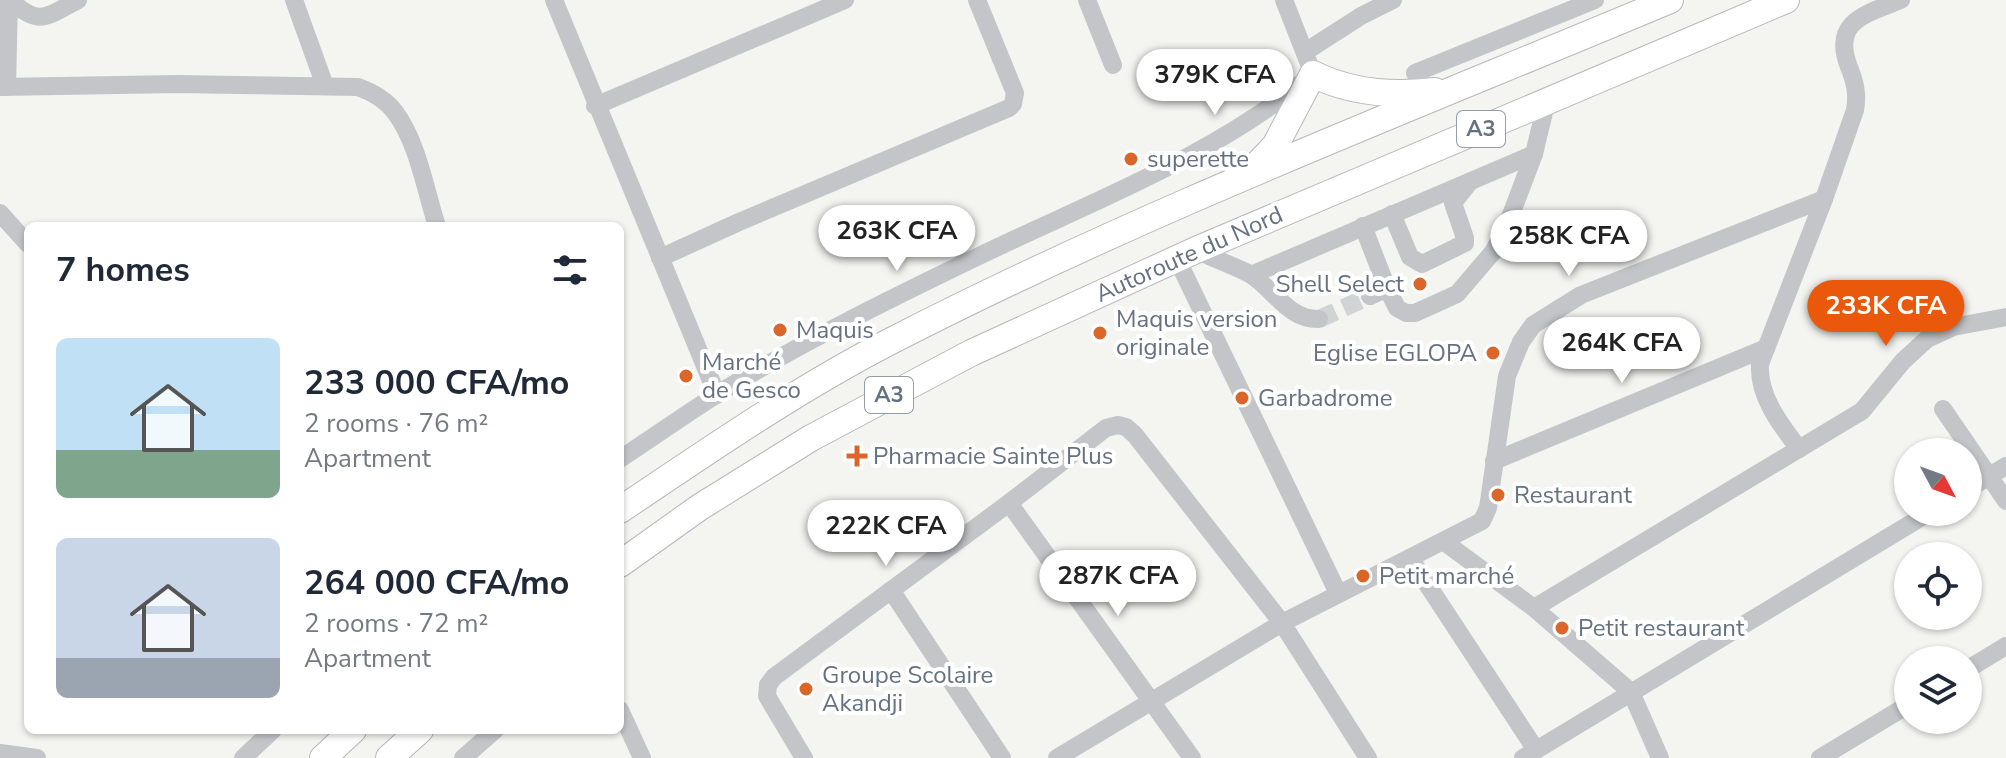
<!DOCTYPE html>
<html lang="en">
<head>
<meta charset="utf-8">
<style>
	:root { --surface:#fff; --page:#f2f2f3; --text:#1f2937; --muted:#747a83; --accent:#ea580c }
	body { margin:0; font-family:"Nunito Sans",sans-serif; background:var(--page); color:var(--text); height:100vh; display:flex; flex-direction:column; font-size:30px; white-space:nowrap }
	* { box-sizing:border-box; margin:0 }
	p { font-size:26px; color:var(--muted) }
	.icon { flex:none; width:44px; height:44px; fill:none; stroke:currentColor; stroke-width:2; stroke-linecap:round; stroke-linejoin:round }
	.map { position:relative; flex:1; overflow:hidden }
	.sheet { position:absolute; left:24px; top:222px; width:600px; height:512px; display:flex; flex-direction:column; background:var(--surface); border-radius:12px; box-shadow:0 2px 6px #0004 }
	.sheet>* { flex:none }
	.needle { width:52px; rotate:131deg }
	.tools { position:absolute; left:1894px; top:438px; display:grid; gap:16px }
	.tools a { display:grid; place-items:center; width:88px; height:88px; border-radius:50%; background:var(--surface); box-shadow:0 2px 6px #0004; font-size:40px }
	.price { position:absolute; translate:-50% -68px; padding:0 18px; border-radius:28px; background:#fff; color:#222; font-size:26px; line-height:52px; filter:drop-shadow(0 2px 4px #0008) }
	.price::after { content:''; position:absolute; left:50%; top:48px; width:24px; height:18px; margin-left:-12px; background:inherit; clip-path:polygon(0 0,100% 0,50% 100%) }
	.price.selected { background:var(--accent); color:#fff }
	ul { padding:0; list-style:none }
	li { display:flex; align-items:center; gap:24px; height:200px; padding:0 32px }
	li span { display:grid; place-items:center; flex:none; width:224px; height:160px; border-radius:12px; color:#555 }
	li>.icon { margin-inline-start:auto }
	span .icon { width:96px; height:96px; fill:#fffc; stroke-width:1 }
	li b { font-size:34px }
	h2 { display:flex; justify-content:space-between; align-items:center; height:96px; padding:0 32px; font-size:34px }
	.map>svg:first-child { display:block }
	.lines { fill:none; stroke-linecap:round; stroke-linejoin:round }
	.minor-tunnel { stroke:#d0d4d5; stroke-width:18; stroke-dasharray:18 9; stroke-linecap:butt }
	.highway-casing { stroke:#b5b7bb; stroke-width:28 }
	.minor { stroke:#c3c5c9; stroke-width:18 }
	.highway { stroke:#fff; stroke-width:26 }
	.poi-dot { fill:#db662a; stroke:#fff; stroke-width:3 }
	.labels { text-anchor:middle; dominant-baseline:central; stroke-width:8; stroke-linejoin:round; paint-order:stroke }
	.shield { fill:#fff; stroke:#939ca7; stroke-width:2 }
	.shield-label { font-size:22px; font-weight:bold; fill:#657181 }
	.poi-label { font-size:24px; fill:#657181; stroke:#fff; text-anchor:start }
	.street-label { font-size:24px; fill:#657181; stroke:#fff }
</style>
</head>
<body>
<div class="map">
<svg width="2006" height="758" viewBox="0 0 2006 758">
	<rect width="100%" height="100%" fill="#f4f5f1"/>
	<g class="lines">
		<path class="minor-tunnel" d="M1319 319 1370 296"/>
		<defs>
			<g id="highway">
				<path d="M1252 170 1275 146 1313 74C1351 93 1393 96 1435 91"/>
				<path d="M620 510C708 451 796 390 891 341 1142 212 1410 109 1670 0"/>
				<path d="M620 564 700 507 811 438 971 353 1196 250 1786 0"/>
				<path d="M323 758 353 730"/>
				<path d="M389 758 420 730"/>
			</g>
		</defs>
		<use href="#highway" class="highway-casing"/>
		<g class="minor">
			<path d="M10 0C39 27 46 17 78 0"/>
			<path d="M294 0 325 86"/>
			<path d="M554 0 717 395"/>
			<path d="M1087 0 1113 65"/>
			<path d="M1305 52 1361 16 1393 0"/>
			<path d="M1415 73 1595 0"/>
			<path d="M0 87 177 84 358 87C372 92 386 100 395 112 418 143 425 189 437 226"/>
			<path d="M7 87 9 0"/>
			<path d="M595 106 845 0"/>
			<path d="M0 213 28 244"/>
			<path d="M1392 214 1410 257 1422 264 1465 243V238L1453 203 1469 183"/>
			<path d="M1363 226 1387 288"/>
			<path d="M1196 250C1213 258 1231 265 1248 273 1273 287 1287 320 1319 319"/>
			<path d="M660 258 739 222 1009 108 1013 104 1015 93 977 0"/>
			<path d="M1177 259 1338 593"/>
			<path d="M1251 275 1534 154"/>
			<path d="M1370 296 1387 288 1397 308 1406 313H1415L1457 294 1493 252 1506 228 1534 154 1547 100"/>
			<path d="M1943 409 2006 501"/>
			<path d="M1799 449C1780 424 1758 396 1760 364L1824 199 1855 110C1858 94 1855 82 1849 67 1831 21 1866 14 1901 0"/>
			<path d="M620 459C652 438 683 416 716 395 800 343 890 299 979 256 1093 201 1215 156 1313 74L1284 0"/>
			<path d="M1494 461 1766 348"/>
			<path d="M1968 489 2006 466"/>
			<path d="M1009 503 1192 758"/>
			<path d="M1443 541 1534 608 1631 692 1660 758"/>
			<path d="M1410 558 1536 750"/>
			<path d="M891 590 1002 758"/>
			<path d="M1534 608 1862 411 1903 361 1927 339 1953 327 2006 317"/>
			<path d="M1968 669 2006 646"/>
			<path d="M620 710 642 758"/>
			<path d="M0 753 37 758"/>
			<path d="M243 758 273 730"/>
			<path d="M463 758 495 730"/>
			<path d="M804 758 767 696 768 685 774 677 1009 503 1106 428 1118 425 1126 427 1135 435 1282 623 1368 758"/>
			<path d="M1057 758 1282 623 1482 521 1488 508 1507 376 1521 342 1533 325 1581 295 1824 199"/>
			<path d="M1523 758 1930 512"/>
			<path d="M1820 758 1908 705"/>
		</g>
		<use href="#highway" class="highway"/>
	</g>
	<g class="poi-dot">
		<circle cx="1131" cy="159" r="8"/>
		<circle cx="1420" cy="284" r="8"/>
		<circle cx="780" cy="330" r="8"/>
		<circle cx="1100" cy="333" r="8"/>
		<circle cx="1493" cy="353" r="8"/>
		<circle cx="686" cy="376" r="8"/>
		<circle cx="1242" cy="398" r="8"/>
		<path d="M853 444h8v8h8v8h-8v8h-8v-8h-8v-8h8z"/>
		<circle cx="1498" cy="495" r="8"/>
		<circle cx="1363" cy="576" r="8"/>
		<circle cx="1562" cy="628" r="8"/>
		<circle cx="806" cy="689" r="8"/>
	</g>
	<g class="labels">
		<g class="shield">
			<rect x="1457" y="111" width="48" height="36" rx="6"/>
			<rect x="865" y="377" width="48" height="36" rx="6"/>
		</g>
		<g class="shield-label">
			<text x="1481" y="129">A3</text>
			<text x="889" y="395">A3</text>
		</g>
		<g class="poi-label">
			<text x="1147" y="159">superette</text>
			<text x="1404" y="284" text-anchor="end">Shell Select</text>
			<text x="1116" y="319">Maquis version<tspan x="1116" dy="28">originale</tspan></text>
			<text x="796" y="330">Maquis</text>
			<text x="1477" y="353" text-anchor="end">Eglise EGLOPA</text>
			<text x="702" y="362">Marché<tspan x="702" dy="28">de Gesco</tspan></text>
			<text x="1258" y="398">Garbadrome</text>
			<text x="873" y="456">Pharmacie Sainte Plus</text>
			<text x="1514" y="495">Restaurant</text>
			<text x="1379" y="576">Petit marché</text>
			<text x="1578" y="628">Petit restaurant</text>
			<text x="822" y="675">Groupe Scolaire<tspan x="822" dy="28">Akandji</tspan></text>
		</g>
		<g class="street-label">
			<text transform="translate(1189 254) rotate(-24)">Autoroute du Nord</text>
		</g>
	</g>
</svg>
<div class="tools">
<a><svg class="needle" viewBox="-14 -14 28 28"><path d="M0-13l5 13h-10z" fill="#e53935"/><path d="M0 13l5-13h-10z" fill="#747a83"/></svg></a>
<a><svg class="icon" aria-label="locate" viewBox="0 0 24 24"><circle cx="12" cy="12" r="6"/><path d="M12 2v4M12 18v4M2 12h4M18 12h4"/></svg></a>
<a><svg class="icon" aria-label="layers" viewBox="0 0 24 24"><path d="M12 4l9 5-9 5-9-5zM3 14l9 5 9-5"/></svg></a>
</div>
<b class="price" style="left:1215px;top:117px">379K CFA</b>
<b class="price" style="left:897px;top:273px">263K CFA</b>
<b class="price" style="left:1569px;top:278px">258K CFA</b>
<b class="price selected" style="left:1886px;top:348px">233K CFA</b>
<b class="price" style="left:1622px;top:385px">264K CFA</b>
<b class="price" style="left:886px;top:568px">222K CFA</b>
<b class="price" style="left:1118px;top:618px">287K CFA</b>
<section class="sheet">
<h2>7 homes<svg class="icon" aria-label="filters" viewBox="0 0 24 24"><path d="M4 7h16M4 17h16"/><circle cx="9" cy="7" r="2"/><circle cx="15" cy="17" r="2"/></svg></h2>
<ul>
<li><span style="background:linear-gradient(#bfe0f5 70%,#7fa58c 0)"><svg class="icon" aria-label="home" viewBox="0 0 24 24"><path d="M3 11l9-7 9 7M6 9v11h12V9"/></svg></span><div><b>233 000 CFA/mo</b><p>2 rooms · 76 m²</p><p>Apartment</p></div></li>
<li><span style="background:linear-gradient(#c9d6e8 75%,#9aa5b1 0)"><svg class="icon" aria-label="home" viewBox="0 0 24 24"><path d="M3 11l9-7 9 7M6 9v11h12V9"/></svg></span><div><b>264 000 CFA/mo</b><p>2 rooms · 72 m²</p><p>Apartment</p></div></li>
</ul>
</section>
</div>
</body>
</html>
